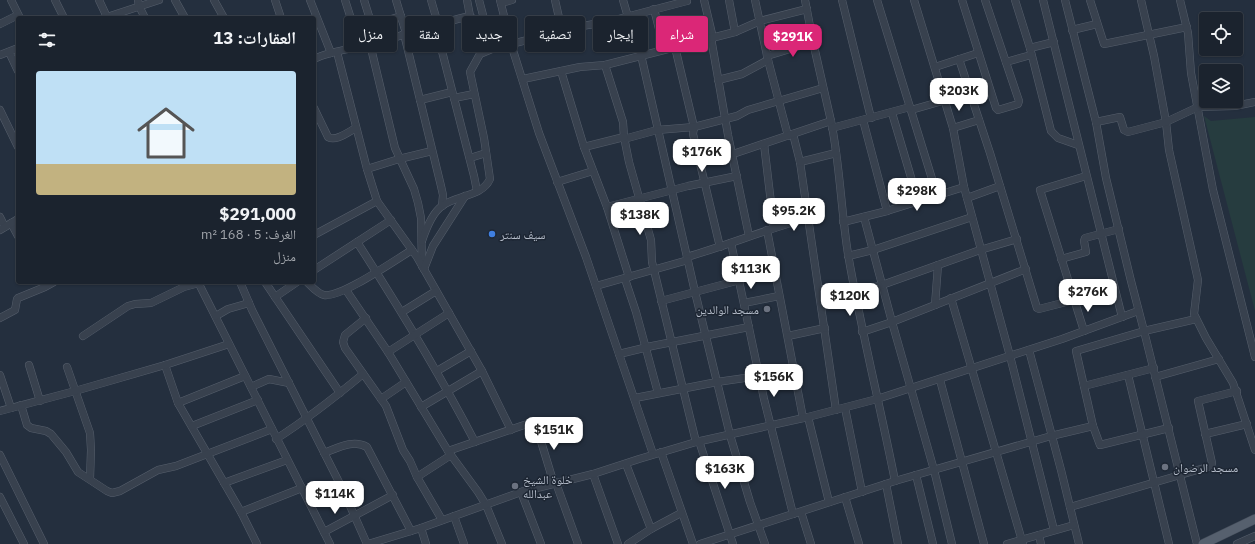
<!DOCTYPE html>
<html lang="ar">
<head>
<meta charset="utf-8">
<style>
	:root { --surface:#1b232e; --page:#242b36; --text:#f1f3f6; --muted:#a0a4aa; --line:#39404a; --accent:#db2777 }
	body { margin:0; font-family:"IBM Plex Sans","Noto Naskh Arabic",sans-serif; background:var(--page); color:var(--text); direction:rtl; height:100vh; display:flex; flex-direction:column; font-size:15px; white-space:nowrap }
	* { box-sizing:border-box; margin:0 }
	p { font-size:13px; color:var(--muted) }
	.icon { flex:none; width:22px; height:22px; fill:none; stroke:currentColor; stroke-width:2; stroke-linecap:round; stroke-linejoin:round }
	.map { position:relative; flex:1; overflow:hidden; direction:ltr }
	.details { position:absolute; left:16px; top:16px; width:300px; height:268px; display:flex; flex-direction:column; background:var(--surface); border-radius:4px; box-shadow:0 1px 3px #0004,0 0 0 1px var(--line); direction:rtl }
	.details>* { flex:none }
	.hud { position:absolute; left:328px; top:16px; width:380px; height:36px; direction:rtl; display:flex; gap:8px }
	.fabs { position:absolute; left:1199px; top:12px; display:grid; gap:8px }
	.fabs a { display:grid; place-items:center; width:44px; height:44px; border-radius:4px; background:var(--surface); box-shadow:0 1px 3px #0004,0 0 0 1px var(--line); font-size:20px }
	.price { position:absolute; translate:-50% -34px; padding:0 9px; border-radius:8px; background:#fff; color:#222; font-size:13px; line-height:26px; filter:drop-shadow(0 1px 2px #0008) }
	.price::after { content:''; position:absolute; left:50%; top:24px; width:12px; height:9px; margin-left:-6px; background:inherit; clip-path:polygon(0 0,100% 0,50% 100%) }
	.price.selected { background:var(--accent); color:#fff }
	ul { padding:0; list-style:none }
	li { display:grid; align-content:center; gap:8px; height:212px; padding:0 20px }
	li span { display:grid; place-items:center; height:124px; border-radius:4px; color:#555 }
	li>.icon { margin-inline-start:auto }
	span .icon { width:72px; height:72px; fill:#fffc; stroke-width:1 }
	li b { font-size:17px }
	h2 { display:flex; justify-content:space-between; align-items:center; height:48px; padding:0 20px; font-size:17px }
	.tag { padding:0 14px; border-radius:4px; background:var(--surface); box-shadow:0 1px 3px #0004,0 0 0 1px var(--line); font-size:14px; line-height:36px }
	.tag.selected { background:var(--accent); color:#fff }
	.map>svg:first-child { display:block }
	.green { fill:#263c3f }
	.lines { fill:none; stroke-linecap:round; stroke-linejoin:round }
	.minor-casing { stroke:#565f6c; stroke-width:8 }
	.major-casing { stroke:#414a57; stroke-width:10 }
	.minor { stroke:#38414e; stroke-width:7 }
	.major { stroke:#56606e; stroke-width:9 }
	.shop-dot { fill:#3f7fe0; stroke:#1d2633; stroke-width:1.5 }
	.worship-dot { fill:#6b7280; stroke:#1d2633; stroke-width:1.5 }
	.labels { text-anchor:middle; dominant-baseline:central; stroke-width:3; stroke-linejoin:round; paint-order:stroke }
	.poi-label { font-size:12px; fill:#b4bcc9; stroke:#1d2633; text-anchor:start }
</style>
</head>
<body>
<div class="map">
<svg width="1255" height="544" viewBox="0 0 1255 544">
	<rect width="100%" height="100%" fill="#242f3e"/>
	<path class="green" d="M1204 116 1211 121 1255 117V311Z"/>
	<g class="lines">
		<defs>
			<g id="minor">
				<path d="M11 0 20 18"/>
				<path d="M55 0 64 18"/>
				<path d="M99 0 107 17"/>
				<path d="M138 0 139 6 145 18"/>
				<path d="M175 0 185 18"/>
				<path d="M214 0 224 18"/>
				<path d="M275 0 281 18"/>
				<path d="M310 0 331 53"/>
				<path d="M345 0 360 47"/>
				<path d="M364 0 377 42"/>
				<path d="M396 0 406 33"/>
				<path d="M431 0 438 24"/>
				<path d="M467 0 470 16 487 32"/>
				<path d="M479 0 492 49 582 26 607 22 687 1"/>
				<path d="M500 0 511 44 539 133 586 257 653 454"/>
				<path d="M555 0 562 31"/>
				<path d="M623 0 628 17"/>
				<path d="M704 0 713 38"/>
				<path d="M729 0 735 32"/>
				<path d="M755 0 768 60 788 136"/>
				<path d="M842 0 871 118"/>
				<path d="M877 0 937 195"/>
				<path d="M914 0 953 128 964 187 1010 356 1054 530"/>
				<path d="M962 0 996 108 998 110 1018 104 1019 101 985 0"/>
				<path d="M1015 0 1030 48 1051 131 1058 138 1078 145"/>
				<path d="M1043 0 1122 317"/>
				<path d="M1065 0 1096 122 1106 178 1131 281 1144 331 1197 544"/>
				<path d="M1090 0 1104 44 1187 27"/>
				<path d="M1141 0 1154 56 1166 122 1169 150 1198 280 1194 314 1206 338 1233 383 1255 450"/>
				<path d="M1180 0 1188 33 1191 73 1213 190 1255 357"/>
				<path d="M501 3 512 0"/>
				<path d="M654 9 664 49"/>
				<path d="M104 18 159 0"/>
				<path d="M0 24 18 15"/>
				<path d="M435 24 474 176 477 191"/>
				<path d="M372 25 401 16"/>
				<path d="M1072 30 1097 24"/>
				<path d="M404 34 441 186 443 195 442 206"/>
				<path d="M711 38 728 135 749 236"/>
				<path d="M370 44 395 148 414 189 418 203 421 218 422 266"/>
				<path d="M675 47 694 127 693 134 720 247"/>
				<path d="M1030 48 1054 42"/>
				<path d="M9 52 18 71"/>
				<path d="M337 52 367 169 377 201 417 257 482 371 511 430"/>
				<path d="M0 55 18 48"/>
				<path d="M641 55 695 292 730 435 750 502 765 544"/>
				<path d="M767 56 813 42"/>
				<path d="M314 59C330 51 351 49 368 45 402 36 435 24 470 16"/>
				<path d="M959 59 990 153 1037 308 1039 309 1074 300"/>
				<path d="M1006 62 1031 55"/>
				<path d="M605 65 623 122 624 137 629 162 651 240 652 262 696 442"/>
				<path d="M935 67 978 53"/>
				<path d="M561 71 584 147 607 207 629 277"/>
				<path d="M523 79 580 67 605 65 735 32 760 21 807 9"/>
				<path d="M718 80 742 74 768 60"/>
				<path d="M454 98 474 94"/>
				<path d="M420 100 452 92"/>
				<path d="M314 108 328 137C336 142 348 132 356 128"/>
				<path d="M0 110 18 147"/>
				<path d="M911 110 946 100"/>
				<path d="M892 113 918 201"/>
				<path d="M863 120 887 211"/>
				<path d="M831 121C840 165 841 210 848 254 861 330 880 405 895 481"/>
				<path d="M1096 122 1120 117 1124 130 1128 132 1166 122 1198 107 1235 106 1255 102"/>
				<path d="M832 128 910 107"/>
				<path d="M953 128 979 120"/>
				<path d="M793 134 800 162 836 410"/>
				<path d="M624 139 657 130 694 127 737 116 748 110 823 88"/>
				<path d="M764 144 774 228"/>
				<path d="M584 147 624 137"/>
				<path d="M733 154 831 121 813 42 805 0"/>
				<path d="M470 158 486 153"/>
				<path d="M800 162 836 153"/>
				<path d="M367 169 399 159 432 151"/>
				<path d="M557 182 593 171"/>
				<path d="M967 198 1000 186"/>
				<path d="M607 207 688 186 737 176"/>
				<path d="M0 217 5 227"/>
				<path d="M864 217 892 322 934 470 952 544"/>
				<path d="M843 222 887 211 964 187"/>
				<path d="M11 223 18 236"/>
				<path d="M0 230 18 219"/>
				<path d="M767 230 803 418"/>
				<path d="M314 235 377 201"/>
				<path d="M422 241C426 229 432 213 442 206 456 195 482 197 490 179L484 138 470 72 480 54 492 49"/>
				<path d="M357 242C399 307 439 373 475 442"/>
				<path d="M731 243 764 399 793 514"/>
				<path d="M848 256 873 250 972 217"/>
				<path d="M687 257C728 245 767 229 808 218"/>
				<path d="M1061 259 1086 252 1084 241 1085 238 1119 229"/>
				<path d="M424 269 433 246 465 196"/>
				<path d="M314 270 391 220"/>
				<path d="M625 279 636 312 658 393"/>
				<path d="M198 282 330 544"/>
				<path d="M240 282 252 310 343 490 367 544"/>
				<path d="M265 282 340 393"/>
				<path d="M307 282C311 286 318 294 324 295 341 298 395 260 412 250"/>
				<path d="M596 286 688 260"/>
				<path d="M346 290 388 352 448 451 478 492 486 505 502 544"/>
				<path d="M855 292 882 285 980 250 1017 239"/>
				<path d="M275 297 297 282"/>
				<path d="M951 298 1023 544"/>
				<path d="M661 301 740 280"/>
				<path d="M744 303 779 296"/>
				<path d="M821 304 857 299"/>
				<path d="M935 305 938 265"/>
				<path d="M402 312 436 291"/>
				<path d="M216 316 228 309 249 303"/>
				<path d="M0 318 15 310 17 299 18 298 45 287 54 282"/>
				<path d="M366 318 345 335 343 342 345 348 386 406 403 450 410 461 417 477 442 520"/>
				<path d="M1084 331 1040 190 1086 176"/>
				<path d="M862 332 892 322 1026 269"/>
				<path d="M83 336 128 306 135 304 151 303 184 287 199 283"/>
				<path d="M788 336 825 328"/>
				<path d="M1029 350 1061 470 1079 544"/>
				<path d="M388 352 449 313"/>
				<path d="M619 354 652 346 749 327"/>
				<path d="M29 365 40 401"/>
				<path d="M165 365 178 403 241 512 257 544"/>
				<path d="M67 367 90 433 91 450 90 479"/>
				<path d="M437 371 471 351"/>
				<path d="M0 375 11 408"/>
				<path d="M1128 375 1169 544"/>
				<path d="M1155 377 1219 359"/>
				<path d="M940 380 984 544"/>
				<path d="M1084 386 1154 368"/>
				<path d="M251 387 269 379 289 383"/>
				<path d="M635 398 717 382 794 371"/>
				<path d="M381 399 406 382"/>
				<path d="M178 403 245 376"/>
				<path d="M21 405 27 425 31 428 46 431 51 434 66 452 78 472 107 491 112 493 120 491 158 470 176 466 272 429"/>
				<path d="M421 407 482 371"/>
				<path d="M845 408 862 492"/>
				<path d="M0 411 75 391 165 365 229 344"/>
				<path d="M808 417 829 502"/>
				<path d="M192 426 258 400"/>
				<path d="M1169 428 1100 445 1093 426 1076 351 1144 331 1196 319"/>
				<path d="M1205 434 1247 424"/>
				<path d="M276 439C309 418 334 398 363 374"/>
				<path d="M699 441 733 544"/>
				<path d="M448 451 533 422 536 425 554 484"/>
				<path d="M661 452 693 544"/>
				<path d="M324 453C338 448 353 439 367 447L411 531"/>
				<path d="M0 455 44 544"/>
				<path d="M626 464 651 529"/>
				<path d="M593 474 618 544"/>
				<path d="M916 475 933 544"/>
				<path d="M417 477 451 455"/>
				<path d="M224 483 287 460"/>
				<path d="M556 483 578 544"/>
				<path d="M886 484 898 544"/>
				<path d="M521 492 541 544"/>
				<path d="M0 497 24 544"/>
				<path d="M845 497 859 544"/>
				<path d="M1070 507 1211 466 1212 463 1198 401 1237 391"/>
				<path d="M241 512 302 488"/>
				<path d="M801 512 811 544"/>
				<path d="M454 516 464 544"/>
				<path d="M421 528 426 544"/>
				<path d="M324 532 393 495"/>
				<path d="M1039 535 1041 544"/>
				<path d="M368 544 421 528 521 492 593 474 639 459 696 442 808 417 877 399 1062 339 1138 311"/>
				<path d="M628 544 651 529 681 513"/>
				<path d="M700 544 895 481 1051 436 1093 426"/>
				<path d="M1007 544 1074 525"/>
				<path d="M1237 544 1255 536"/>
			</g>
			<path id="major" d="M1203 544 1255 519"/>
		</defs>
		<use href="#minor" class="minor-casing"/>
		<use href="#major" class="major-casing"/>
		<use href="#minor" class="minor"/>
		<use href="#major" class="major"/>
	</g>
	<circle class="shop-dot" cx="492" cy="234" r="4"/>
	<g class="worship-dot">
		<circle cx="767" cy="309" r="4"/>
		<circle cx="1165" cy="467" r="4"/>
		<circle cx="515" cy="486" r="4"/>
	</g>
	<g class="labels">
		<g class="poi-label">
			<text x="500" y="234">سيف سنتر</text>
			<text x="759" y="309" text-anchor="end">مسجد الوالدين</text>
			<text x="1173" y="467">مسجد الرضوان</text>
			<text x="523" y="479">خلوة الشيخ<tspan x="523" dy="14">عبدالله</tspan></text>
		</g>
	</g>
</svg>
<div class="fabs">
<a><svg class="icon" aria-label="locate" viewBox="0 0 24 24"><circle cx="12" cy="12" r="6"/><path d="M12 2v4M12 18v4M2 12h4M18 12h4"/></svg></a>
<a><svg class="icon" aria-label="layers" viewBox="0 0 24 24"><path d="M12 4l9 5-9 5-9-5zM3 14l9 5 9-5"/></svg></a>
</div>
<b class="price selected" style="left:793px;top:58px">$291K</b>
<b class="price" style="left:959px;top:112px">$203K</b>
<b class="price" style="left:702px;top:173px">$176K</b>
<b class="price" style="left:917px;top:212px">$298K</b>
<b class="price" style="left:794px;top:232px">$95.2K</b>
<b class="price" style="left:640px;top:236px">$138K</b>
<b class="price" style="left:751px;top:290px">$113K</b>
<b class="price" style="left:1088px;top:313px">$276K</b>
<b class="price" style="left:850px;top:317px">$120K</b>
<b class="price" style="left:774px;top:398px">$156K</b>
<b class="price" style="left:554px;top:451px">$151K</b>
<b class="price" style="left:725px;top:490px">$163K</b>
<b class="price" style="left:335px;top:515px">$114K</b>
<div class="hud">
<a class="tag selected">شراء</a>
<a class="tag">إيجار</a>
<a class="tag">تصفية</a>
<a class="tag">جديد</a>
<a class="tag">شقة</a>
<a class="tag">منزل</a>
</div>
<section class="details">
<h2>العقارات: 13<svg class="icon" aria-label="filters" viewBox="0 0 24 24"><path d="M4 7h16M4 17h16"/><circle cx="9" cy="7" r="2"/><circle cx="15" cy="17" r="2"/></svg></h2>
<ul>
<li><span style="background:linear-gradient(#bfe0f5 75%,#c2b280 0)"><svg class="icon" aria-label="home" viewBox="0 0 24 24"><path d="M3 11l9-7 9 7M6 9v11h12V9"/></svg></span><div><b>$291,000</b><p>الغرف: 5 · 168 m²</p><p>منزل</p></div></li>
</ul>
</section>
</div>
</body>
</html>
